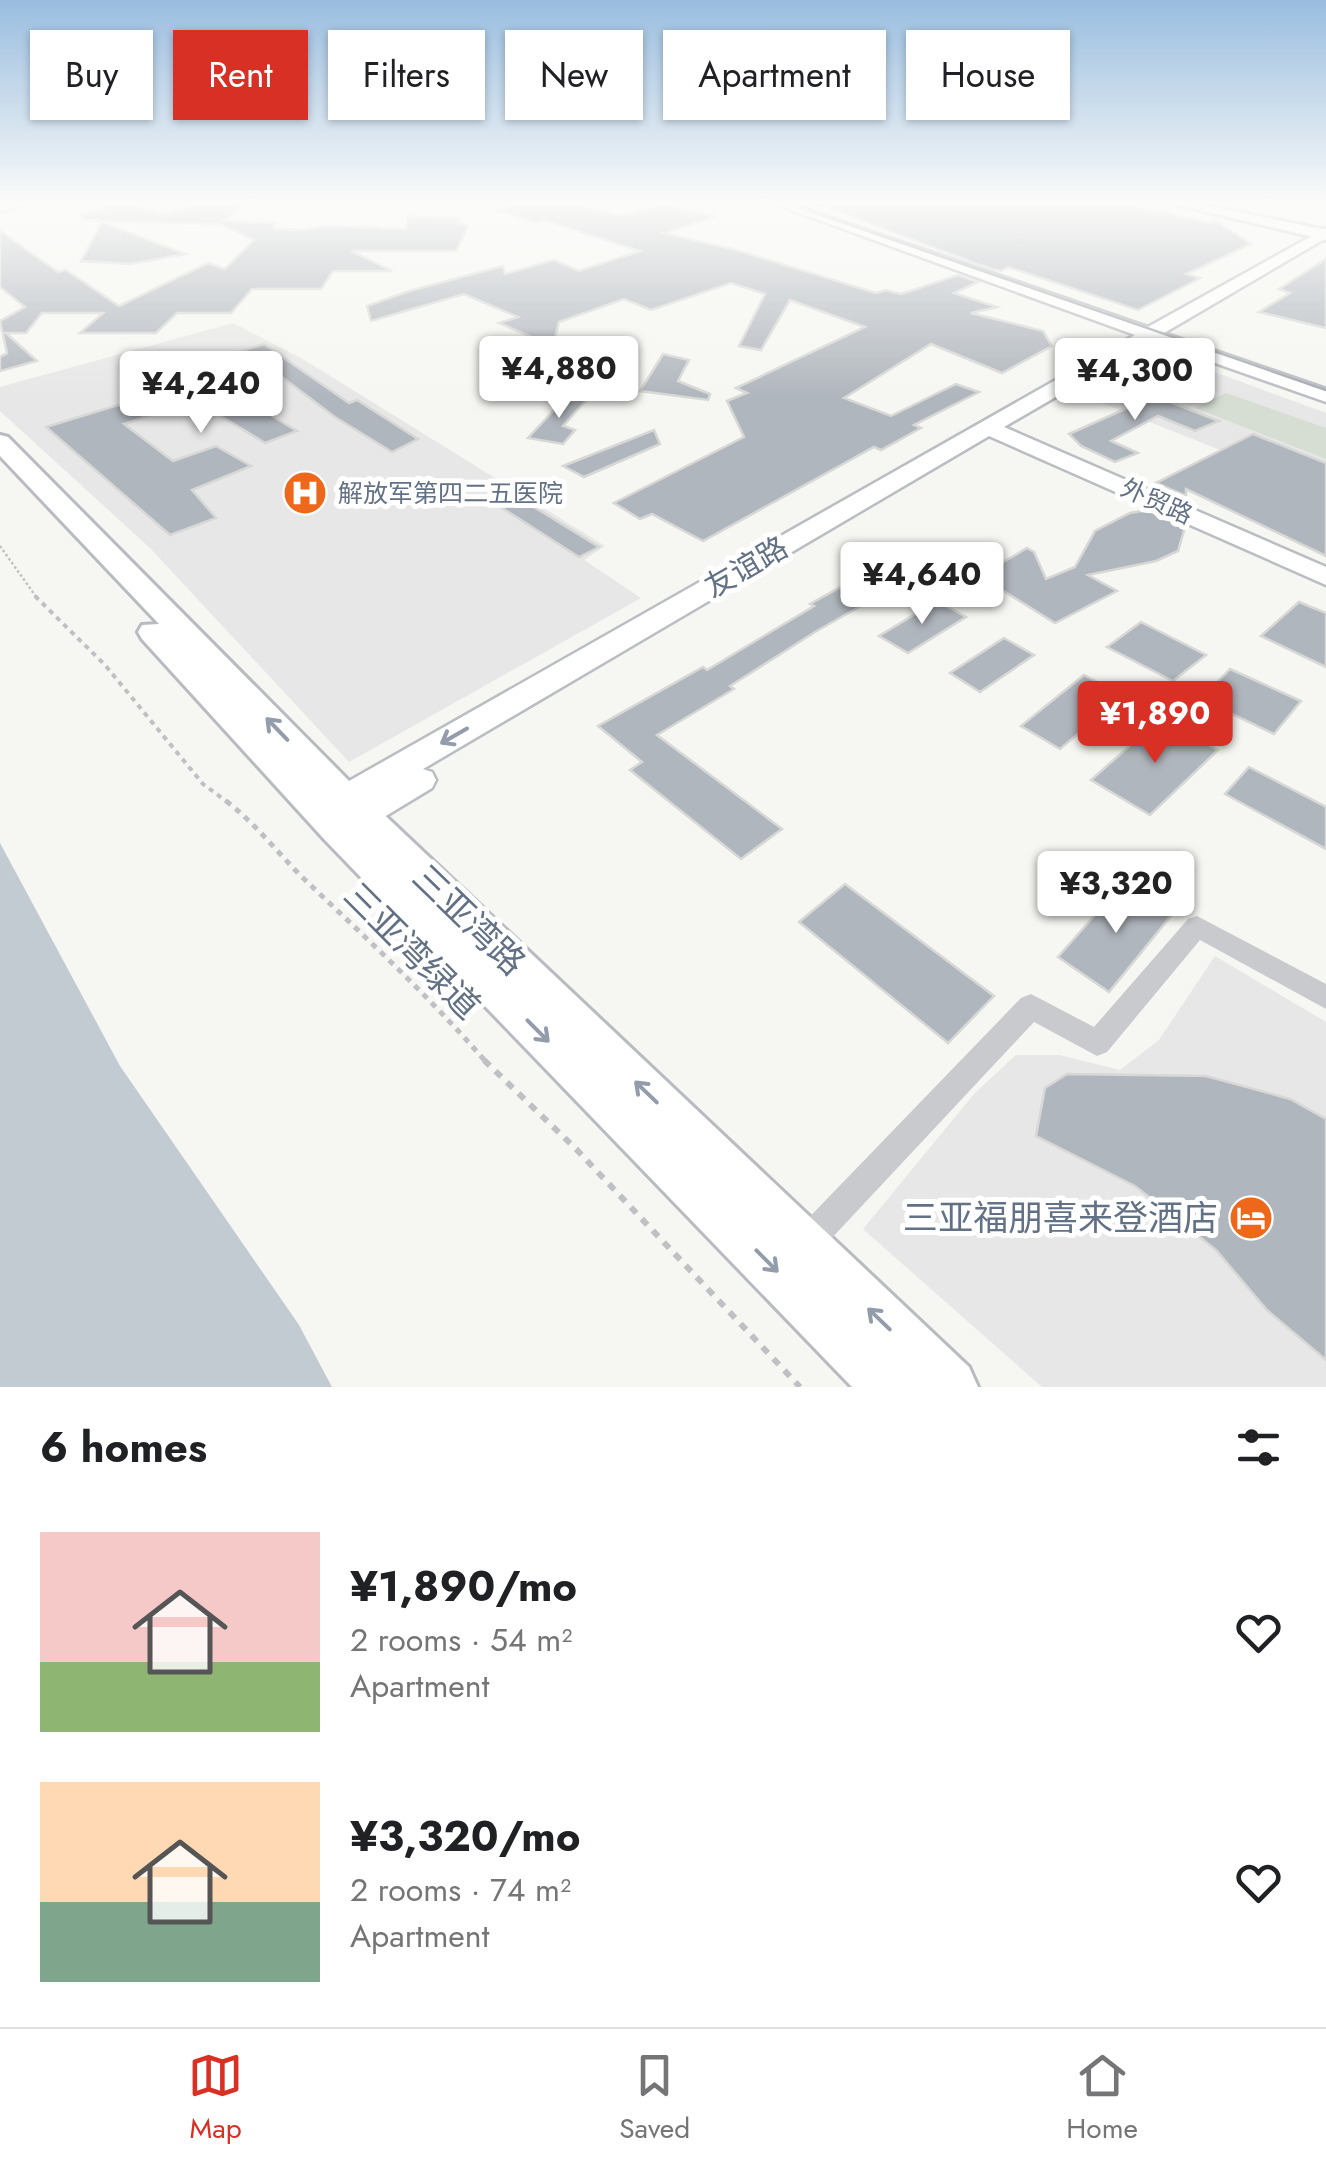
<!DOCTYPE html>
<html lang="en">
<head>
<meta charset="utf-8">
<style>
	:root { --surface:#fff; --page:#f2f2f2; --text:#202124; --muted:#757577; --line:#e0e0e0; --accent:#d93025 }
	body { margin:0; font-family:Jost,"Noto Sans SC",sans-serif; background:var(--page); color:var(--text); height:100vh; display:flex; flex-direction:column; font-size:38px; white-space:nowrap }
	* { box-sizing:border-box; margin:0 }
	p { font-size:32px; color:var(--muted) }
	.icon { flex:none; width:55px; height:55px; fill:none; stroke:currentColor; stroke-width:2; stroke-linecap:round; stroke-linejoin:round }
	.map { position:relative; height:1387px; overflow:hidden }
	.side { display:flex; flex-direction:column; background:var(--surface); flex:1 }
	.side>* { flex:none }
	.guide { position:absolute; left:30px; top:30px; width:1268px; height:90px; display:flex; gap:20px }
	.price { position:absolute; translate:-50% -85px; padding:0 22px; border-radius:10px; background:#fff; color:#222; font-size:32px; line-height:65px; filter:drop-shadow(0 2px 5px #0008) }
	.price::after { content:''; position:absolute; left:50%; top:60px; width:30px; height:22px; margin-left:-15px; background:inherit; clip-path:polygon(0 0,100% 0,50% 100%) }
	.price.active { background:var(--accent); color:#fff }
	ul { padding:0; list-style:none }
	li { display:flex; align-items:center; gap:30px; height:250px; padding:0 40px }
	li span { display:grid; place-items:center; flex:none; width:280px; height:200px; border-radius:0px; color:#555 }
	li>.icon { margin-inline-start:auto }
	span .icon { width:120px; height:120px; fill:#fffc; stroke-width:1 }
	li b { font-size:42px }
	h2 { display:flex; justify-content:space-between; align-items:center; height:120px; padding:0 40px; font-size:42px }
	.tag { padding:0 35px; border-radius:0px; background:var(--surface); box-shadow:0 2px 8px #0004; font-size:35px; line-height:90px }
	.tag.active { background:var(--accent); color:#fff }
	.tabs { display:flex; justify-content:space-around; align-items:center; height:140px; border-top:2px solid var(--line); background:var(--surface); font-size:28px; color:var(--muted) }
	.tabs a { display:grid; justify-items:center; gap:5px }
	.tabs .active { color:var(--accent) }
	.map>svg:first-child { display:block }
	.built { fill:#e6e7e6 }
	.green { fill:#d6ded3 }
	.water { fill:#c3cbd2 }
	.building { fill:#b0b6bd; stroke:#d7d7d5; stroke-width:2.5 }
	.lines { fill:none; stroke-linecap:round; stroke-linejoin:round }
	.secondary-casing { stroke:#babdc2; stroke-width:5 }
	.primary-casing { stroke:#b8bbc0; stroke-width:6 }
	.path-far3 { stroke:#bfc0c3; stroke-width:2.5; stroke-dasharray:2.5 2.5; stroke-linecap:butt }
	.path-far2 { stroke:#bfc0c3; stroke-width:4; stroke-dasharray:5 5; stroke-linecap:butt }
	.path-far1 { stroke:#bfc0c3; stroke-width:5; stroke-dasharray:6 6; stroke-linecap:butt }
	.path { stroke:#bfc0c3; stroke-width:6; stroke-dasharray:8 8; stroke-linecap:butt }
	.street { fill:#c8cace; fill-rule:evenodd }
	.secondary { fill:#fff; fill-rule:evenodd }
	.primary { fill:#fff; fill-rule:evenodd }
	.tram { stroke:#a7abb2; stroke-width:2.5 }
	.oneway { stroke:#929caa }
	.labels { text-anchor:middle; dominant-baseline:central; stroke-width:10; stroke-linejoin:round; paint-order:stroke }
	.far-poi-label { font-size:25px; fill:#637185; stroke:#fff; text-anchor:start }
	.far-street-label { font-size:25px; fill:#637185; stroke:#fff }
	.street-label { font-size:30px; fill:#637185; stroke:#fff }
	.near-street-label { font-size:35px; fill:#637185; stroke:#fff }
	.near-poi-label { font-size:35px; fill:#637185; stroke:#fff; text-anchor:end }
</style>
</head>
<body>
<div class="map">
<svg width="1326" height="1387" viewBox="0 0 1326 1387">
	<rect width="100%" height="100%" fill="#f6f6f2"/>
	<g class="built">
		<path d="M233 323 301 358 605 546 584 560 641 598 349 762 150 548 0 411V387Z"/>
		<path d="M1182 360 1326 413V492L1094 400Z"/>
		<path d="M1215 956 1326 1022V1387H1042L863 1229 974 1094 1016 1055H1059L1120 1070 1159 1040Z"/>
	</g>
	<path class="green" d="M1226 393 1326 428V459L1195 408Z"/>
	<path class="water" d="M0 843 120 1066 299 1325 332 1387H0Z"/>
	<g class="building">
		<path d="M91 202H133L161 214 201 202H245L224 221 276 223 274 229 303 230 327 226 406 229 408 217 460 218 458 222 468 226 456 251H351L392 271H333L321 289H252L231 313H177L156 333H80L103 313H42L26 333H6L37 361 0 371V357L7 353 0 321 25 307 0 287V231L58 272 66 270 119 306 208 263 225 269 254 240 220 224 82 220 81 214 105 209Z"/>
		<path d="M528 202H573L618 216 666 203 714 217 664 233 736 250 876 293 886 290 901 294 958 275 978 282 954 293 997 307 971 313 1043 331 1052 346 1002 373 931 344 844 398 891 416 956 384 979 392 914 425 921 428 881 450 874 447 703 541 652 514 640 519 614 503 744 437 727 401 747 393 736 388 865 327 790 300 761 350 739 346 765 294 731 283 651 310 624 299 559 322 553 346 499 323 518 317 464 294 371 321 367 306 409 291 503 266 505 274 554 260 579 271 640 251 545 220 536 222 494 210Z"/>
		<path d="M813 202H1120L1210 223 1216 221 1251 244 1186 274 1200 278 1138 310 1008 267 1001 271 988 268Z"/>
		<path d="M102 222 185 254 130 264 81 261Z"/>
		<path d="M1326 259V328L1259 312 1290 293 1279 289Z"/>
		<path d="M264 344 349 403 357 400 418 439 392 452 335 417 266 365 218 383 297 431 265 443 195 400 124 424 173 461 216 446 251 466 192 490 216 518 170 535 46 427 190 383 167 375Z"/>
		<path d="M663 354 689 360 678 381 710 394 708 400 640 391Z"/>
		<path d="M1134 388 1219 421 1195 431 1158 416 1111 441 1138 453 1115 462 1081 446 1069 434 1132 406 1112 397Z"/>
		<path d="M569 394 589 397 563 426 575 430 563 444 528 438Z"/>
		<path d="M654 430 660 444 584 477 563 466Z"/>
		<path d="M1253 434 1326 463V556L1186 489V496L1156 483Z"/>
		<path d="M521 499 599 547 579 557 502 508Z"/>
		<path d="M1147 510 1185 527 1178 551 1156 561 1088 575 1117 591 1055 623 997 587 973 580 1027 548 1034 552 1046 579 1075 567 1095 531 1130 513Z"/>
		<path d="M870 571 896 586 815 632 730 686 734 689 657 735 782 829 741 859 630 770 642 762 598 726 703 667 707 670 814 606 810 604Z"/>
		<path d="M937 601 966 617 908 653 879 636Z"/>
		<path d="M1299 602 1326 613V667L1261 636Z"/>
		<path d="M1141 622 1206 655 1173 681 1107 647Z"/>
		<path d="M1004 638 1034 655 980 692 950 673Z"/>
		<path d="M1230 669 1301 701 1274 734 1201 699Z"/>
		<path d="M1084 675 1123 696 1060 749 1021 726Z"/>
		<path d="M1160 719 1218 750 1150 815 1091 780Z"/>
		<path d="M1249 767 1326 807V849L1225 794Z"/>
		<path d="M1124 882 1174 912 1109 992 1058 957Z"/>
		<path d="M845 884 994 996 948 1043 799 922Z"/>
		<path d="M1067 1074 1206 1076 1290 1099 1326 1119V1360L1267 1310 1216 1250 1135 1186 1036 1136 1045 1088Z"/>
	</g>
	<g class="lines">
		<defs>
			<path id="secondary" d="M772 203H789L1148 327 1326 228V238L1164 333 1326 389V402L1152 341 1004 427 1326 567V585L989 436 423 769 432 772 436 780 432 788 351 837 339 841 327 837 322 828 324 824 312 820 307 811 312 802 1135 335Z"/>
			<g id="primary">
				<path d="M0 203H30L0 211Z"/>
				<path d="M1170 203H1195L1326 230V240Z"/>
				<path d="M0 435 8 437 358 790 969 1367 978 1387H852L324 839 142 639 138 632 142 625 159 624 0 456Z"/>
			</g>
		</defs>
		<use href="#secondary" class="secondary-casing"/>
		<use href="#primary" class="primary-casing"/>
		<path class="path-far3" d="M0 546 37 598"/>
		<path class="path-far2" d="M35 596 105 665 203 784 230 804"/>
		<path class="path-far1" d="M226 801C255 823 276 851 302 877 365 937 429 996 486 1062"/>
		<path class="path" d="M484 1060 577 1150 800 1387"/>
		<path class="street" d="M1197 916 1326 984V1009L1200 940 1107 1052 1097 1056 1034 1022 816 1255 805 1260 794 1255 789 1244 794 1233 1021 998 1031 994 1094 1027 1188 919Z"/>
		<use href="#secondary" class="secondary"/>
		<use href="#primary" class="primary"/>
		<path class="tram" d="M787 203 1326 390"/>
	</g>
	<defs><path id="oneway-shaft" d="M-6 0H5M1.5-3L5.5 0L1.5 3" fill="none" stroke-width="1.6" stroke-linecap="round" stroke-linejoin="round" transform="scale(2.5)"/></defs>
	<g class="oneway">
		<use href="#oneway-shaft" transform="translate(277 729) rotate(-134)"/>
		<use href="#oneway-shaft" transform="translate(454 736) rotate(150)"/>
		<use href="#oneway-shaft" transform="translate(538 1031) rotate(45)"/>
		<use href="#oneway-shaft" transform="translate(646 1092) rotate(-136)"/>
		<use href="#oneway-shaft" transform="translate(767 1261) rotate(45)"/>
		<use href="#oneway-shaft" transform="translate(879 1319) rotate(-136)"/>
	</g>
	<linearGradient id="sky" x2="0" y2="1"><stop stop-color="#99bddf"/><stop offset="0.51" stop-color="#fbfbf9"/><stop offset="1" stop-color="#fbfbf9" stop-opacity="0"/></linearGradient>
	<rect width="1326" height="397" fill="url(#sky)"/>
	<defs>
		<symbol id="hospital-disc" viewBox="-11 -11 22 22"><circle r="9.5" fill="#ee681b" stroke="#fff"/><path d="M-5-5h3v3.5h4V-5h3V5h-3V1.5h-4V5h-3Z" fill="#fff"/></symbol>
		<symbol id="hotel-disc" viewBox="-11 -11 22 22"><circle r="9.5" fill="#ee681b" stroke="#fff"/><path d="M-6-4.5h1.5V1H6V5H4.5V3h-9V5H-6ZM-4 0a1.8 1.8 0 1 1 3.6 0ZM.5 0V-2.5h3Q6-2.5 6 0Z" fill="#fff"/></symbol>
	</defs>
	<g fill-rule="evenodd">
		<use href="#hospital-disc" x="280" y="468" width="50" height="50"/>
		<use href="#hotel-disc" x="1226" y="1193" width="50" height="50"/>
	</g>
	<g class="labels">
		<g class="far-poi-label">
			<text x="338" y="493">解放军第四二五医院</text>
		</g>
		<g class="far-street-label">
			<text transform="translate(1157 501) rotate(24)">外贸路</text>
		</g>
		<g class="street-label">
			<text transform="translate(746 567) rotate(-30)">友谊路</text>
		</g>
		<g class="near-street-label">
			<text transform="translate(469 920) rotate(44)">三亚湾路</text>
			<text transform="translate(412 951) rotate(45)">三亚湾绿道</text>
		</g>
		<g class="near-poi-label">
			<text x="1218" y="1218">三亚福朋喜来登酒店</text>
		</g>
	</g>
</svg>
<b class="price" style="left:559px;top:421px">¥4,880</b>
<b class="price" style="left:1135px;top:423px">¥4,300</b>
<b class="price" style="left:201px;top:436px">¥4,240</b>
<b class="price" style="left:922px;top:627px">¥4,640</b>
<b class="price active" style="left:1155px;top:766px">¥1,890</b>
<b class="price" style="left:1116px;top:936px">¥3,320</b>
<div class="guide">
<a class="tag">Buy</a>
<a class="tag active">Rent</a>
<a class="tag">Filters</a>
<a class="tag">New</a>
<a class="tag">Apartment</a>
<a class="tag">House</a>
</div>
</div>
<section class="side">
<h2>6 homes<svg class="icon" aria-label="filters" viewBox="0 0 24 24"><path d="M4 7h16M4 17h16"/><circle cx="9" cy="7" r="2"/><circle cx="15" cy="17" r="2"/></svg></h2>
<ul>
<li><span style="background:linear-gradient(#f6c9c9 65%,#8fb573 0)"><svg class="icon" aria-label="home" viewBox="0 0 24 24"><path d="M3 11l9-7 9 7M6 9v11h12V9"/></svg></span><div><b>¥1,890/mo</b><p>2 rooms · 54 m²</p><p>Apartment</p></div><svg class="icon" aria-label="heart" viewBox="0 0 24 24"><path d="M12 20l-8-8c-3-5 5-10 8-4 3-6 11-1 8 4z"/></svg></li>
<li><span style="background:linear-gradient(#ffd9b3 60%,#7fa58c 0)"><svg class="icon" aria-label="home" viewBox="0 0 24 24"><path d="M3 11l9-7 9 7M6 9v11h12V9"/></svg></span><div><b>¥3,320/mo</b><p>2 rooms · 74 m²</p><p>Apartment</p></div><svg class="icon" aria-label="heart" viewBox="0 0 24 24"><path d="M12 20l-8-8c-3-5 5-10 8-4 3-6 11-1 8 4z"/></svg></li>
</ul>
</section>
<nav class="tabs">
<a class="active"><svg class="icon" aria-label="map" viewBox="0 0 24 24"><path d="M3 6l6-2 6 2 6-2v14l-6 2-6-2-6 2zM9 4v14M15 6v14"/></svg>Map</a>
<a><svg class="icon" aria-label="saved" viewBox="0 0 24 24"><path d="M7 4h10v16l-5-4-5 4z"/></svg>Saved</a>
<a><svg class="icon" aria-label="home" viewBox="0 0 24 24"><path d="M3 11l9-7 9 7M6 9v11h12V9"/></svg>Home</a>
</nav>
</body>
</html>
